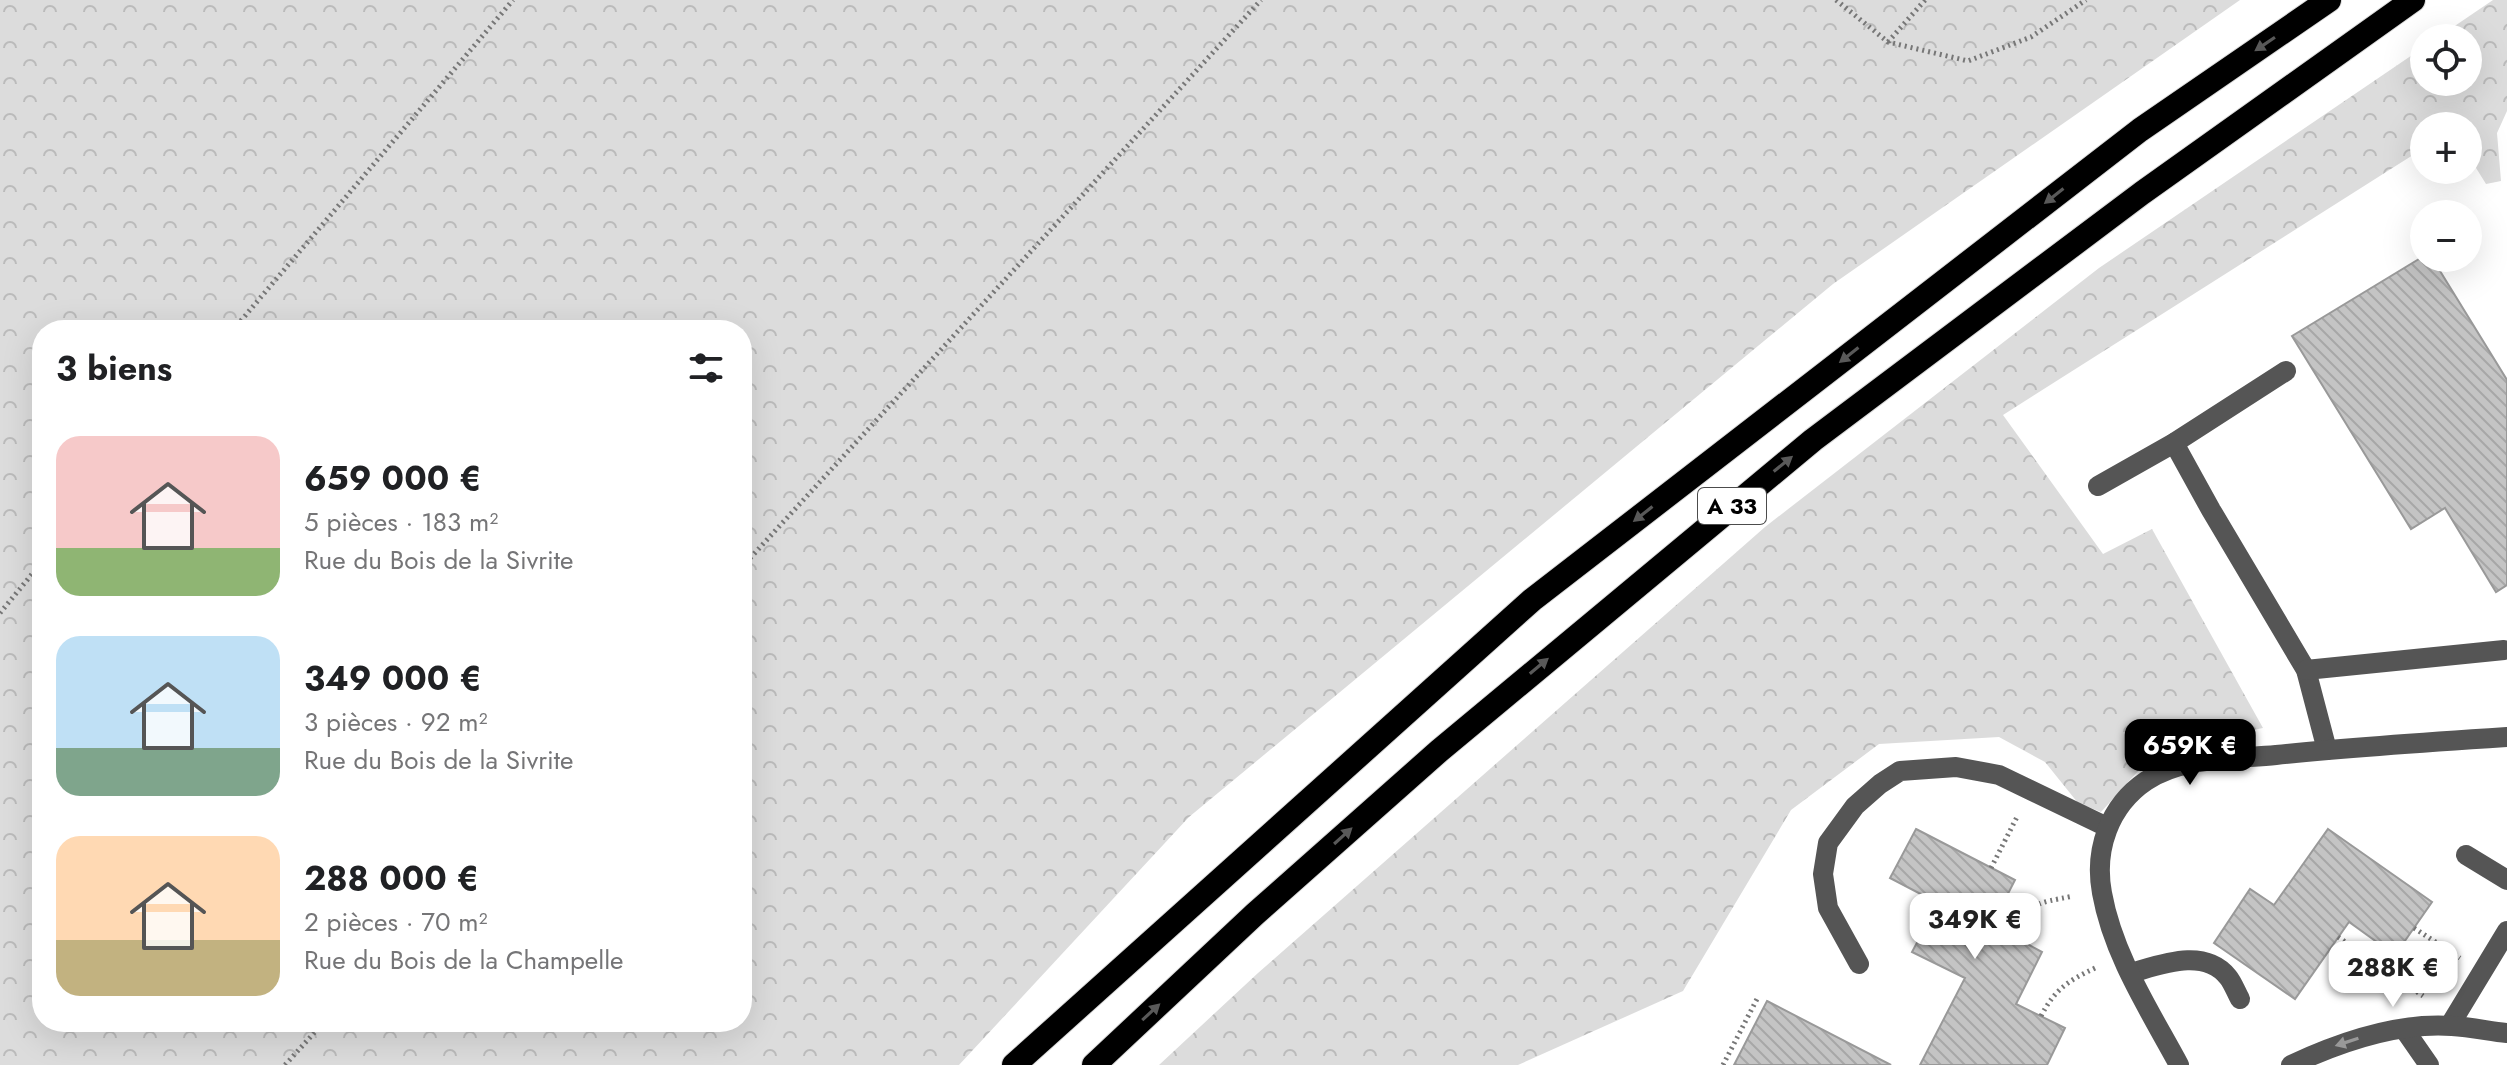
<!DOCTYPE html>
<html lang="fr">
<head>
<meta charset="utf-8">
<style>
	:root { --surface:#fff; --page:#f2f2f2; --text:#202124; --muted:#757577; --accent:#000 }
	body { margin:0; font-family:Jost,sans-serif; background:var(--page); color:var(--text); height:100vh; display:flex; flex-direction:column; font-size:30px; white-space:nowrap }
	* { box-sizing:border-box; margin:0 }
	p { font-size:26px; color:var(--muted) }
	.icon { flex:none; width:44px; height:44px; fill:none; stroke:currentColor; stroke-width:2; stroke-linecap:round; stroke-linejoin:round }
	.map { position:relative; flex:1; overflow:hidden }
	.drawer { position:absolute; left:32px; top:320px; width:720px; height:712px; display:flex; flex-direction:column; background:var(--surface); border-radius:32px; box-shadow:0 8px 32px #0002 }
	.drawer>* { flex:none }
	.fabs { position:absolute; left:2410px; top:24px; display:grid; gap:16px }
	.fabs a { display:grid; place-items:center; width:72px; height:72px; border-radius:50%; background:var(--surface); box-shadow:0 8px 32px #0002; font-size:40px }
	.price { position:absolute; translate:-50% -68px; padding:0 18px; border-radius:16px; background:#fff; color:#222; font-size:26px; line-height:52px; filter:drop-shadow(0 2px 4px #0008) }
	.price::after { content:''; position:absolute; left:50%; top:48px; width:24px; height:18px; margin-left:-12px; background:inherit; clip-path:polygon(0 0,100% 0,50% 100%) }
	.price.active { background:var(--accent); color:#fff }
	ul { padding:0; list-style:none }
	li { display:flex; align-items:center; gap:24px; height:200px; padding:0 24px }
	li span { display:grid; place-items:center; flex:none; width:224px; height:160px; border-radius:24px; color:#555 }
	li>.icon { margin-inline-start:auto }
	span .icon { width:96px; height:96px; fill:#fffc; stroke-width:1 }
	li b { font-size:34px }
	h2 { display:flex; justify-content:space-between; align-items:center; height:96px; padding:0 24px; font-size:34px }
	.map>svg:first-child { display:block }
	.forest { fill:url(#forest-crowns); fill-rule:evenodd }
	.building { fill:url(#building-back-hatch); stroke:#999; stroke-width:2 }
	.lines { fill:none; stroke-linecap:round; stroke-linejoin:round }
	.highway-casing { stroke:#dbdbdb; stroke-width:26 }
	.path { stroke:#777; stroke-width:5; stroke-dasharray:2 4; stroke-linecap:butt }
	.minor { stroke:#555; stroke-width:20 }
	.highway { stroke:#000; stroke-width:24 }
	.oneway { fill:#595959 }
	.oneway2 { fill:#999 }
	.labels { text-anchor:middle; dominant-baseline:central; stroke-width:7; stroke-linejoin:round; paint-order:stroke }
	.shield { fill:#fff; stroke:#4c4c4c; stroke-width:2 }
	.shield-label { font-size:22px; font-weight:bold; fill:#000 }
</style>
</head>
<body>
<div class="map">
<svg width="2507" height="1065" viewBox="0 0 2507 1065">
	<defs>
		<pattern id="forest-crowns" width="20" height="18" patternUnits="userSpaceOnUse" patternTransform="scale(2)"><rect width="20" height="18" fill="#dcdcdc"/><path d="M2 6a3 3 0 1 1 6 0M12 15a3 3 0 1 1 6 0" fill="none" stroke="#bbb"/></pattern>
		<pattern id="building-back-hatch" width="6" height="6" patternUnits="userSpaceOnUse" patternTransform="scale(2)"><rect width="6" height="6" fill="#c4c4c4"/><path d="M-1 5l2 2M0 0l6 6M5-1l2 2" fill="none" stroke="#a7a7a7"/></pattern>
	</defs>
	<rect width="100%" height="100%" fill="#fff"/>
	<g class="forest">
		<path d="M0 0H2240L1833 284 1189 817 959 1065H0ZM42 330H742V1022H42Z"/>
		<path d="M2493 0H2507V111L2497 133 2501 181 2486 184 2468 155V126H2424V148L2003 415 2103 554 2152 529 2263 728 2203 740 2150 758 2101 812 2078 803 2045 762 1999 737 1879 744 1791 810 1683 991 1518 1065H1159L1258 973 1765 527 2099 268 2424 47V82H2468V38H2437Z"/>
	</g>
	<g class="building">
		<path d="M2424 256V258H2432L2507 380V585L2496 592 2445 508 2411 529 2292 336Z"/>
		<path d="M1916 829 2015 880 1992 925 2042 952 2016 1004 2065 1028 2047 1065H1920L1965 978 1912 952 1938 903 1890 878Z"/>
		<path d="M2328 829 2432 902 2395 955 2349 922 2295 999 2214 943 2250 889 2274 905Z"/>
		<path d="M1767 1001 1891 1065H1734Z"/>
	</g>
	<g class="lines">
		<defs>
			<g id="highway">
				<path d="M1014 1065 1532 600 2140 130 2329 0"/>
				<path d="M1094 1065 1255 914 1439 751 1813 440 2142 193 2413 0"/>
			</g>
		</defs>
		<use href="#highway" class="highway-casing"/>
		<g class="path">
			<path d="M1836 0 1888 42 1968 61 2031 37 2086 0"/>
			<path d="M1888 42 1925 0"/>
			<path d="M233 330 513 0"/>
			<path d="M742 567 1261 0"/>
			<path d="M0 613 42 562"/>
			<path d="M1991 868 2018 815"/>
			<path d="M2414 928 2460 958"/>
			<path d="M2338 937 2423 996"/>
			<path d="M2016 938C2030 900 2036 904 2073 896"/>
			<path d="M2041 1016C2055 989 2068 981 2095 968"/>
			<path d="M285 1065 324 1022"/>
			<path d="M1723 1065 1758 997"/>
		</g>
		<g class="minor">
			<path d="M2174 443 2211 510 2306 670 2327 750"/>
			<path d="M2098 486 2174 443 2286 371"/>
			<path d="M2306 670 2504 650"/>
			<path d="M2466 855 2507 880"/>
			<path d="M1859 964 1828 908 1823 874 1828 843 1855 806 1880 784 1900 771 1956 767 1999 775 2107 827"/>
			<path d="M2131 973C2160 965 2204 947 2228 977 2233 983 2236 992 2240 999"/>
			<path d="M2450 1025 2507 931"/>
			<path d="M2404 1029 2429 1065"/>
			<path d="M2179 1065C2150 1011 2113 955 2102 893 2094 850 2109 806 2146 781 2181 757 2235 759 2276 755 2353 747 2430 742 2507 737"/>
			<path d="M2291 1065C2340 1042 2397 1022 2452 1026 2470 1027 2489 1031 2507 1033"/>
		</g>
		<use href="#highway" class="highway"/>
	</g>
	<defs><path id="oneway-solid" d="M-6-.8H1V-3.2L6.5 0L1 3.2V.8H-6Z" transform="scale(2)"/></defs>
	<g class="oneway">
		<use href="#oneway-solid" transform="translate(2265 44) rotate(146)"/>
		<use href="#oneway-solid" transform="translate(2054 196) rotate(142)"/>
		<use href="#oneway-solid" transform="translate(1849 355) rotate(142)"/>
		<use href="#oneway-solid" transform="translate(1783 464) rotate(-39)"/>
		<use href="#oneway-solid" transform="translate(1643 514) rotate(142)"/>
		<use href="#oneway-solid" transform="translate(1539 666) rotate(-40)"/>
		<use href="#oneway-solid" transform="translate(1343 836) rotate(-42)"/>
		<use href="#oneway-solid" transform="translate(1151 1012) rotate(-43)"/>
	</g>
	<use class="oneway2" href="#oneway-solid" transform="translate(2347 1042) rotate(162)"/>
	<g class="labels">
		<rect class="shield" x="1698" y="488" width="68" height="36" rx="6"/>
		<g class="shield-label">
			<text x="1732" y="506">A 33</text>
		</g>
	</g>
</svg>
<div class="fabs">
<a><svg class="icon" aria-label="locate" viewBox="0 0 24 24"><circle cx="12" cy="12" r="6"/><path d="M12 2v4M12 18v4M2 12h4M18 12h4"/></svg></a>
<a>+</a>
<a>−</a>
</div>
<b class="price active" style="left:2190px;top:787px">659K €</b>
<b class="price" style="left:1975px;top:961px">349K €</b>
<b class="price" style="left:2393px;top:1009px">288K €</b>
<section class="drawer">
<h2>3 biens<svg class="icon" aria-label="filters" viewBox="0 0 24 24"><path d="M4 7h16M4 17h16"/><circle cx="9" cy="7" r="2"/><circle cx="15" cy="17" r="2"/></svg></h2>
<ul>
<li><span style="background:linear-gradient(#f6c9c9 70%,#8fb573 0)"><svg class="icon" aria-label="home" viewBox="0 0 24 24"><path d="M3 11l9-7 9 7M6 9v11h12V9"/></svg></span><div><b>659 000 €</b><p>5 pièces · 183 m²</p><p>Rue du Bois de la Sivrite</p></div></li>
<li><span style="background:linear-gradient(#bfe0f5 70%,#7fa58c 0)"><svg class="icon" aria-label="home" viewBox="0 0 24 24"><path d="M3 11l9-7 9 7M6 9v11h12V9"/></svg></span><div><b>349 000 €</b><p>3 pièces · 92 m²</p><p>Rue du Bois de la Sivrite</p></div></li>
<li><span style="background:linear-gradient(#ffd9b3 65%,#c2b280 0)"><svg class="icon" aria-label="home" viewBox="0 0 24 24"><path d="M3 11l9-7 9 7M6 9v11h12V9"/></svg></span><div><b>288 000 €</b><p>2 pièces · 70 m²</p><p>Rue du Bois de la Champelle</p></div></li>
</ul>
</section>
</div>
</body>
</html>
